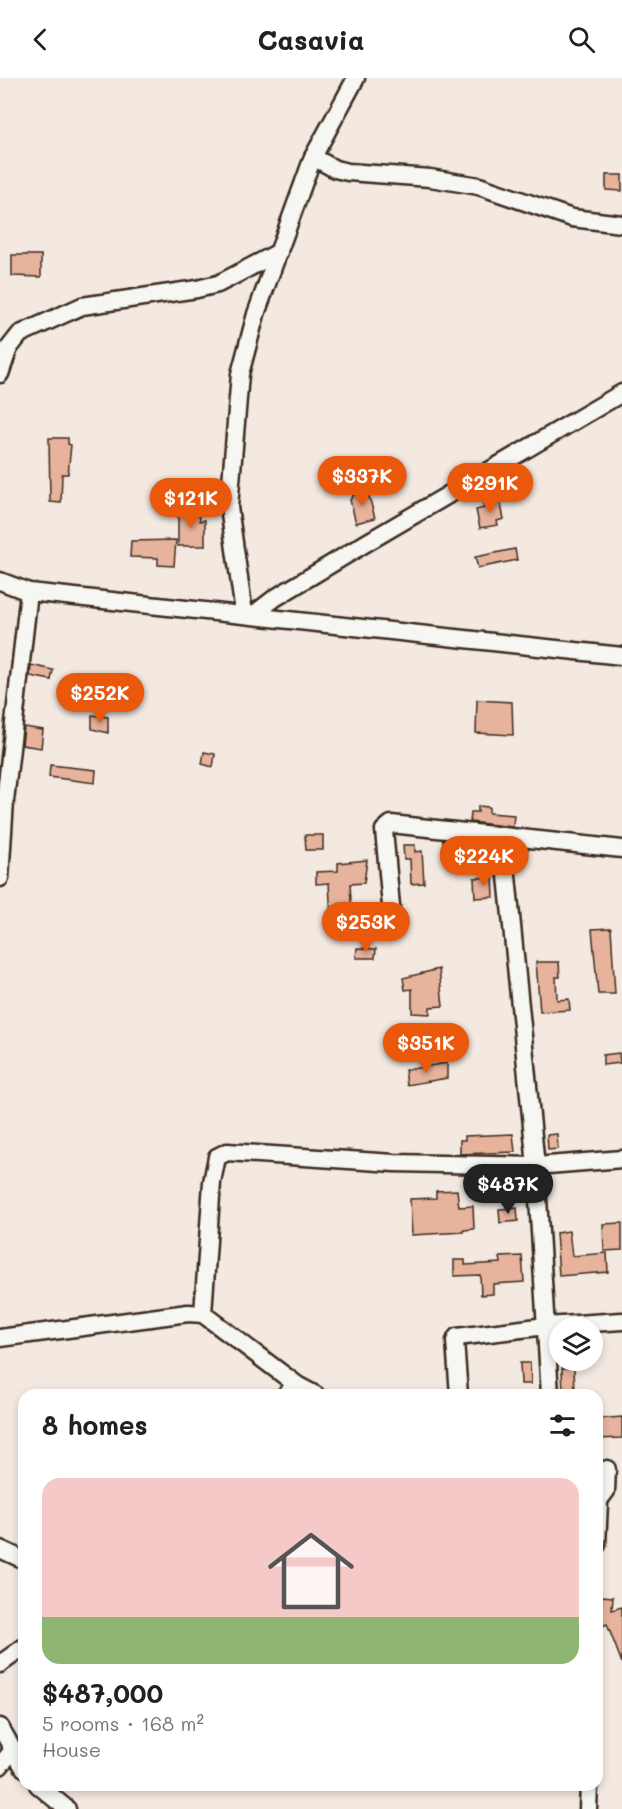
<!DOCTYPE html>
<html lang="en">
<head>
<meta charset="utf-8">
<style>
	:root { --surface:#fff; --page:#f6f6f6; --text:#202124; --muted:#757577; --line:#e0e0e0; --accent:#ea580c }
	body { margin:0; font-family:Mali,sans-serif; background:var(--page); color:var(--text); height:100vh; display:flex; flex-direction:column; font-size:22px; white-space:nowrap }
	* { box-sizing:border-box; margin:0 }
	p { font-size:20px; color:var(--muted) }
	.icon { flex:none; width:33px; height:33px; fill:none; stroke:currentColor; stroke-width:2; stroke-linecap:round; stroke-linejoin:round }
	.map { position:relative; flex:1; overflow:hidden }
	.details { position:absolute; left:18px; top:1311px; width:585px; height:402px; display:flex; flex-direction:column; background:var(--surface); border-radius:18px; box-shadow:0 3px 9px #0003 }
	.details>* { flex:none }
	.buttons { position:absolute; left:549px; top:1239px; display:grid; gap:12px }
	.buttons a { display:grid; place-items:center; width:54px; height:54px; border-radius:50%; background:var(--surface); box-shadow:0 3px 9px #0003; font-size:30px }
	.price { position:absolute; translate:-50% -51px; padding:0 14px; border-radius:21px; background:var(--accent); color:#fff; font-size:20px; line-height:39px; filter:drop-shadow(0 2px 3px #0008) }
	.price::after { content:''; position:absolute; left:50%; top:36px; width:18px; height:14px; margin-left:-9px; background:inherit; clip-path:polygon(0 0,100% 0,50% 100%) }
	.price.current { background:#222; color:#fff }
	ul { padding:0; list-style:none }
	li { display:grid; align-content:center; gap:12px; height:318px; padding:0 24px }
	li+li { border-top:2px solid var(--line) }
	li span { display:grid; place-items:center; height:186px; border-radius:18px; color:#555 }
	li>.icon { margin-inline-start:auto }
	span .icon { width:108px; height:108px; fill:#fffc; stroke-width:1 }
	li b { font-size:26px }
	h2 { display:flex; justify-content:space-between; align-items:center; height:72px; padding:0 24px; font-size:26px }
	header { display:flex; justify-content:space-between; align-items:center; height:78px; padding:0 24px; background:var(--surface); font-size:27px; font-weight:800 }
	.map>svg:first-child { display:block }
	.building { fill:#e8b39c; stroke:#3b2a1e; stroke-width:1.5 }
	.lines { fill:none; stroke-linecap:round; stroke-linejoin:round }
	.minor-casing { stroke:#3b2a1e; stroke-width:21 }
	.minor { stroke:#f6f6f2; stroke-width:16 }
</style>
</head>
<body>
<header><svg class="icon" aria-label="back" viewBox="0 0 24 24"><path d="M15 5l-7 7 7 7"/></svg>Casavia<svg class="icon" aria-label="search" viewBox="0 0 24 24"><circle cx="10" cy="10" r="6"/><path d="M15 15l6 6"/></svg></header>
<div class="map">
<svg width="622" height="1731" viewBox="0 0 622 1731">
	<rect width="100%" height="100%" fill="#f3e9e1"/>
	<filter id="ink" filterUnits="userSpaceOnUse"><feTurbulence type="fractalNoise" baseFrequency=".0167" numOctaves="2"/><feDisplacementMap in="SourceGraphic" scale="12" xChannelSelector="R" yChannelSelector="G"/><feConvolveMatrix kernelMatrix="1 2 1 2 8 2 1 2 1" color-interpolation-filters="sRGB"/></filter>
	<g filter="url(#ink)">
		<g class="building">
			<path d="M606 97H622V113L606 112Z"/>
			<path d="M12 177H41V199L12 198Z"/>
			<path d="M49 360H68V366L71 367 68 396H62L61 425 50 424Z"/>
			<path d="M367 411 375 440 356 445 350 422 356 414Z"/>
			<path d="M500 422 504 441 497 443 498 447 480 450 476 432 484 430 483 426Z"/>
			<path d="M178 433H199L200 443 205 442V468H178Z"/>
			<path d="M176 462 174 488 158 487V480L130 479 131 463Z"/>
			<path d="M515 471 517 482 478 490 475 479Z"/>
			<path d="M31 587 53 592 51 602 30 598Z"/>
			<path d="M477 622 512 624 513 657 476 655Z"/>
			<path d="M92 637 108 639V655L92 651Z"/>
			<path d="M24 649 43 652 41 670 22 667Z"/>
			<path d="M204 674 215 676 213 689 202 686Z"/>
			<path d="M50 687 96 692 95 705 49 699Z"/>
			<path d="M478 728 489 729V735L514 737 513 749 470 744 471 734H478Z"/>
			<path d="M305 757H323V772H306Z"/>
			<path d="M443 762 460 764V771H443Z"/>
			<path d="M403 767H415V774L422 773 424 805 411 806 410 781H404Z"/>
			<path d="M367 782 364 805 350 806 352 840 331 842 329 805 316 806V794L338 793V785Z"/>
			<path d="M493 799 494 819 475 820 474 800Z"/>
			<path d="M611 850 615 916H598L592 851Z"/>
			<path d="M357 870 376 871 375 880H356Z"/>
			<path d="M536 884H559L560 899H556L557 922 569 921 570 932 540 934Z"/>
			<path d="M439 891 443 928 430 929V936L412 935V911L405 912 403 900Z"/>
			<path d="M619 975 620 985 603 987V977Z"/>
			<path d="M447 985V1000L407 1007 405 992Z"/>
			<path d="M513 1056 515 1074 460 1076V1062H465V1058Z"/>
			<path d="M557 1056 558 1071 548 1072 547 1057Z"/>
			<path d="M457 1112 459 1129 473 1128 474 1151 464 1152V1154L412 1157 410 1121 436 1120V1113Z"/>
			<path d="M517 1130 518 1143 500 1145 499 1131Z"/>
			<path d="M622 1145V1172L604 1173 603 1146Z"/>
			<path d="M569 1153 572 1178 607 1175 608 1194 559 1198 556 1155Z"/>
			<path d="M522 1178 524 1204 493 1206V1216L481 1217 480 1197 454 1198V1182H465V1187L501 1185 500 1179Z"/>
			<path d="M520 1285H530L531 1306H521Z"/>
			<path d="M562 1290H574L575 1317H563Z"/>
			<path d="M622 1339V1360L597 1361V1341Z"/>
			<path d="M602 1518 613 1519 612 1532 622 1529V1585L607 1546 600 1549Z"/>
		</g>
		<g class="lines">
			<defs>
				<g id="minor">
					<path d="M313 79 335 91 348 94 430 100 479 108 572 140 622 146"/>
					<path d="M0 296 9 270 20 256 82 228 197 211 218 206 279 174"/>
					<path d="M0 503 29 514 622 578"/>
					<path d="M244 535 229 429 240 296 256 236 313 79 356 0"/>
					<path d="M253 537 275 520 366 465 622 315"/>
					<path d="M503 758 536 1088 550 1317"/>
					<path d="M0 800 5 723 29 514"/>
					<path d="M391 828 384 752 391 746 622 771"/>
					<path d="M203 1236 212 1104 217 1079 227 1074 394 1085 536 1088 622 1081"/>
					<path d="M0 1260 188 1235 203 1236 297 1307 316 1317"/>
					<path d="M285 1317 297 1307"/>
					<path d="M459 1317 455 1263 457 1259 546 1248 622 1243"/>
					<path d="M597 1425 606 1413 607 1391"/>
					<path d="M597 1467 599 1425"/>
					<path d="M0 1471 24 1482"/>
					<path d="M0 1586 24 1569"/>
					<path d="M0 1649 24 1690"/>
					<path d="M0 1688 12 1673"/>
					<path d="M38 1707 67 1731"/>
					<path d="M588 1731 589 1707"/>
				</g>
			</defs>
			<use href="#minor" class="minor-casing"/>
			<use href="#minor" class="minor"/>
		</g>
	</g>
</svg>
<div class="buttons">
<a><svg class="icon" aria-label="layers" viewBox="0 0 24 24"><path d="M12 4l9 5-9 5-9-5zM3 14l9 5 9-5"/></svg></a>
</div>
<b class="price" style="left:362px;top:429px">$337K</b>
<b class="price" style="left:490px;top:436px">$291K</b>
<b class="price" style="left:191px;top:451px">$121K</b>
<b class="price" style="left:100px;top:646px">$252K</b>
<b class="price" style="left:484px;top:809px">$224K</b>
<b class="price" style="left:366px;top:875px">$253K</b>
<b class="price" style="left:426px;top:996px">$351K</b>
<b class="price current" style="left:508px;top:1137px">$487K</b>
<section class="details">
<h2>8 homes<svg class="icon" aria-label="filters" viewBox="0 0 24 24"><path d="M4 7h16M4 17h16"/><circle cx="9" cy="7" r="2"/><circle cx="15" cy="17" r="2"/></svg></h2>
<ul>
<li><span style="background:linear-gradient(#f6c9c9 75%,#8fb573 0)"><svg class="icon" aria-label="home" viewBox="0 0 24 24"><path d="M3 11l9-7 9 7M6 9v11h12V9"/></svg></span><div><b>$487,000</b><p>5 rooms · 168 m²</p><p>House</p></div></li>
</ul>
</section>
</div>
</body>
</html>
